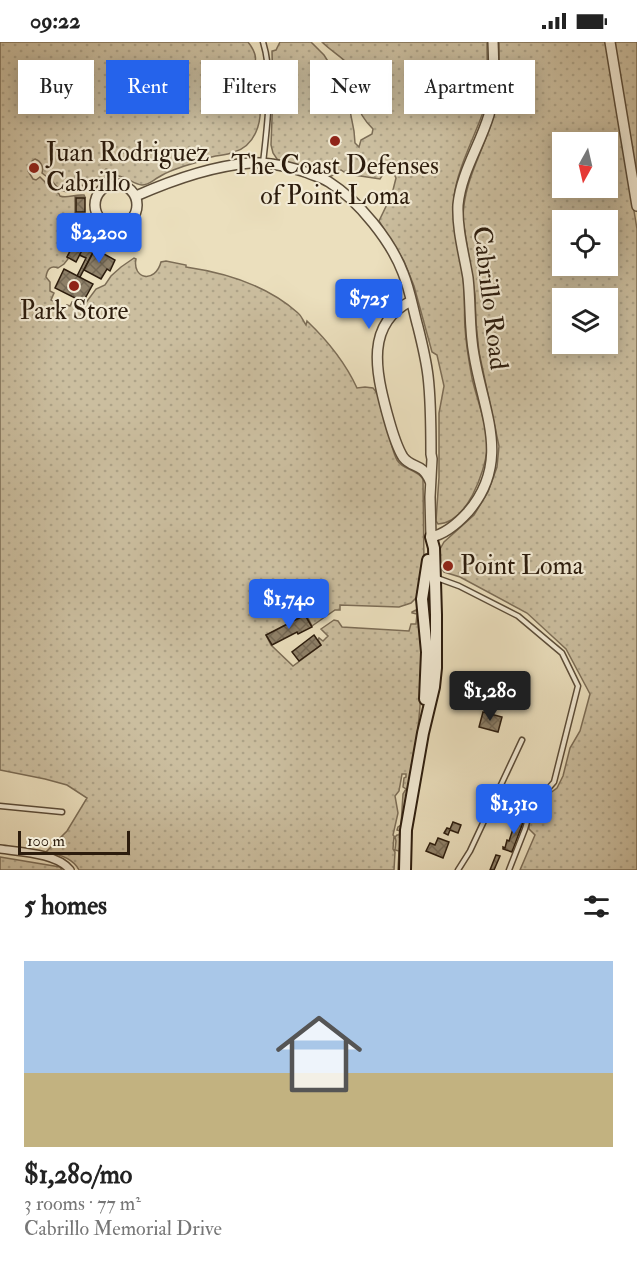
<!DOCTYPE html>
<html lang="en">
<head>
<meta charset="utf-8">
<style>
	:root { --surface:#fff; --page:#f6f6f6; --text:#222; --muted:#767676; --accent:#2563eb }
	body { margin:0; font-family:"IM FELL Double Pica",serif; background:var(--page); color:var(--text); height:100vh; display:flex; flex-direction:column; font-size:22px; white-space:nowrap }
	* { box-sizing:border-box; margin:0 }
	p { font-size:20px; color:var(--muted) }
	.icon { flex:none; width:33px; height:33px; fill:none; stroke:currentColor; stroke-width:2; stroke-linecap:round; stroke-linejoin:round }
	.map { position:relative; height:828px; overflow:hidden }
	.panel { display:flex; flex-direction:column; background:var(--surface); flex:1 }
	.panel>* { flex:none }
	.hud { position:absolute; left:18px; top:18px; width:602px; height:54px; display:flex; gap:12px }
	.needle { width:39px; rotate:188deg }
	.fabs { position:absolute; left:552px; top:90px; display:grid; gap:12px }
	.fabs a { display:grid; place-items:center; width:66px; height:66px; border-radius:0px; background:var(--surface); box-shadow:0 3px 15px #0003; font-size:30px }
	.scale { position:absolute; left:18px; bottom:15px; width:112px; box-sizing:border-box; padding-left:6px; border:3px solid #2c1c0d; border-top:0; font-size:16px; line-height:21px; white-space:nowrap; color:#2c1c0d; -webkit-text-stroke:4px #f2ead4; paint-order:stroke }
	.price { position:absolute; translate:-50% -51px; padding:0 14px; border-radius:6px; background:var(--accent); color:#fff; font-size:20px; line-height:39px; filter:drop-shadow(0 2px 3px #0008) }
	.price::after { content:''; position:absolute; left:50%; top:36px; width:18px; height:14px; margin-left:-9px; background:inherit; clip-path:polygon(0 0,100% 0,50% 100%) }
	.price.current { background:#222; color:#fff }
	ul { padding:0; list-style:none }
	li { display:grid; align-content:center; gap:12px; height:318px; padding:0 24px }
	li span { display:grid; place-items:center; height:186px; border-radius:0px; color:#555 }
	li>.icon { margin-inline-start:auto }
	span .icon { width:108px; height:108px; fill:#fffc; stroke-width:1 }
	li b { font-size:26px }
	h2 { display:flex; justify-content:space-between; align-items:center; height:72px; padding:0 24px; font-size:26px }
	.tag { padding:0 21px; border-radius:0px; background:var(--surface); box-shadow:0 3px 15px #0003; font-size:21px; line-height:54px }
	.tag.current { background:var(--accent); color:#fff }
	.status { display:flex; justify-content:space-between; align-items:center; height:42px; padding:0 30px; background:var(--surface); direction:ltr }
	.status svg { height:16px; fill:currentColor }
	.map>svg:first-child { display:block }
	.grass { fill:url(#grass-dots); stroke:#7c6d56; stroke-width:1.5; fill-rule:evenodd }
	.building { fill:url(#building-cross-hatch); stroke:#2c1c0d; stroke-width:1.5 }
	.lines { fill:none; stroke-linecap:round; stroke-linejoin:round }
	.service-casing { stroke:#5c4d39; stroke-width:7 }
	.minor-casing { stroke:#5c4d39; stroke-width:10 }
	.tertiary-casing { stroke:#5c4d39; stroke-width:12 }
	.secondary-casing { stroke:#2c1c0d; stroke-width:14 }
	.service { stroke:#f2ead4; stroke-width:4 }
	.minor { stroke:#f2ead4; stroke-width:7 }
	.tertiary { stroke:#f2ead4; stroke-width:9 }
	.secondary { stroke:#f2ead4; stroke-width:10 }
	.poi-dot { fill:#8f2418; stroke:#f2ead4; stroke-width:2 }
	.labels { text-anchor:middle; dominant-baseline:central; stroke-width:4.5; stroke-linejoin:round; paint-order:stroke }
	.poi-label { font-size:26px; fill:#2c1c0d; stroke:#f2ead4; text-anchor:start }
	.street-label { font-size:26px; fill:#2c1c0d; stroke:#f2ead4 }
</style>
</head>
<body>
<div class="status"><b>09:22</b><svg viewBox="0 0 49 12"><path d="M0 12V9h3v3zM5 12V6h3v6zM10 12V3h3v9zM15 12V0h3v12zM26 1h20v11H26zM47 4h2v5h-2z"/></svg></div>
<div class="map">
<svg width="637" height="828" viewBox="0 0 637 828">
	<defs>
		<pattern id="grass-dots" width="8" height="8" patternUnits="userSpaceOnUse" patternTransform="scale(1.5)"><rect width="8" height="8" fill="#cbbe9f"/><path d="M2 2h.1M6 6h.1" fill="none" stroke="#aea388" stroke-width="1.8" stroke-linecap="round"/></pattern>
		<pattern id="building-cross-hatch" width="8" height="8" patternUnits="userSpaceOnUse" patternTransform="scale(1.5)"><rect width="8" height="8" fill="#8f8169"/><path d="M0 0l8 8M0 8l8-8" fill="none" stroke="#756955"/></pattern>
	</defs>
	<rect width="100%" height="100%" fill="#ebdfbd"/>
	<filter id="stains"><feTurbulence type="fractalNoise" baseFrequency=".00333" numOctaves="4"/><feColorMatrix values="0 0 0 0 .2 0 0 0 0 .09 0 0 0 0 .02 0 0 0 .5 -.17"/></filter>
	<radialGradient id="worn" r=".72"><stop offset=".6" stop-color="#630" stop-opacity="0"/><stop offset="1" stop-color="#630" stop-opacity=".3"/></radialGradient>
	<g class="grass">
		<path d="M0 0H248C264 20 249 25 253 44 254 50 259 55 260 61 262 81 255 104 234 110 225 114 216 113 208 116V117C192 122 173 126 159 135 153 138 149 143 142 143 132 142 127 133 111 133L110 128 106 127 105 129 107 135C98 139 94 144 84 145L82 143 79 144V146L67 150 60 148 51 138 42 131C44 125 41 119 35 117L32 119 28 129 33 137 36 138 40 135 48 143 49 142 59 152 60 154C67 157 74 152 84 153L85 155H75V171L79 174 81 178 72 196 75 199 67 215 68 217 64 222 58 226C51 223 47 227 46 235L50 240V249L54 251 51 258 65 266 67 263 70 264 72 260 77 263 85 262 96 247 105 243 111 234 121 225 134 216 136 217C132 237 155 242 161 220L166 219 186 223V225C227 231 267 243 298 271 302 274 303 279 306 283L307 279C328 299 345 320 357 346L365 345 373 346C385 358 387 399 397 418 403 428 417 427 423 437L424 523 421 545 417 555 411 561 399 565 340 563V568H335L312 584 306 572 266 593 271 603 293 624 321 603 318 598 319 596 323 599 328 594 321 587 334 578 338 579 342 585 409 589 411 582H416L417 572 412 571V570L416 568C436 593 405 787 400 828H398L399 809 395 808 396 799 395 795 397 793H399L400 789 397 788 398 785 401 783 403 752 406 747 403 745 404 736 406 735V732H402L399 749 395 754 398 771 393 793 394 794 393 807 395 810 394 828H79C73 816 59 812 46 810L67 789 87 756 67 743 45 737 0 728Z"/>
		<path d="M280 0H311L324 13 346 48 354 89 355 101 359 105 361 98 372 92 373 87C367 81 359 71 358 62 357 56 362 49 360 43 355 21 336 14 322 0H487C487 24 489 50 482 73 473 98 457 128 454 155 450 185 462 215 464 245 465 259 464 272 465 286 466 302 469 320 472 336 477 359 488 383 487 407 485 430 467 481 438 482L436 479 439 435V371L444 344 437 313 432 310 414 244 404 219 379 179 392 152 396 136 393 130 385 129 380 137 347 132 341 128 338 131 329 135 310 127 282 120 277 117 273 111 271 103 273 50 272 9 276 8Z"/>
		<path d="M499 0H606L637 187V828H520L535 793 529 787V780L533 767 542 757 557 746 563 734 570 706 580 689 590 652 566 607 527 571 460 535 444 530 440 524 439 509 444 500 474 473 488 450 497 425 499 404 479 310 476 281 475 253 463 178C463 141 481 114 492 79 500 54 499 27 499 0ZM562 100H608V146H562ZM562 178H608V224H562ZM562 256H608V302H562Z"/>
		<path d="M614 0H637V139Z"/>
		<path d="M0 815 60 825 62 828H0Z"/>
	</g>
	<g class="building">
		<path d="M335 93 341 100 335 104 330 98Z"/>
		<rect x="76" y="156" width="9" height="14"/>
		<path d="M96 179 103 186 113 189 110 195 103 191 80 235 77 234 86 216 79 213 83 206 89 209 95 198 100 189 93 185Z"/>
		<path d="M84 181 94 185 76 220 67 215 76 198 73 196 78 186 81 188Z"/>
		<path d="M95 207 115 218 110 229 107 227 101 237 84 228Z"/>
		<path d="M64 227 93 242 83 260 55 246Z"/>
		<path d="M305 573 312 585 298 592 297 590 272 603 266 593Z"/>
		<path d="M314 593 321 603 299 619 292 610Z"/>
		<path d="M483 670 502 675 498 690 479 685Z"/>
		<path d="M517 775 524 778 512 810 503 807V805L505 806 507 798 509 799Z"/>
		<path d="M453 780 461 783 458 791 450 788 448 793 444 791 447 786 450 787Z"/>
		<path d="M438 796 449 800 443 816 426 809 430 801 435 803Z"/>
		<path d="M496 813 500 814 494 828H490Z"/>
	</g>
	<g class="lines">
		<defs>
			<g id="service">
				<path d="M263 0C274 35 267 85 263 121"/>
				<path d="M437 536 459 544 518 574 562 611 578 644 554 740 531 766 525 787 509 828"/>
				<path d="M0 764 62 770"/>
				<path d="M458 828 470 809 522 698"/>
			</g>
			<path id="minor" d="M0 807C20 810 57 811 70 828"/>
			<g id="tertiary">
				<path d="M610 0 637 164"/>
				<circle cx="116" cy="163" r="21"/>
				<path d="M136 154C170 139 212 124 250 121 267 120 292 125 308 131 315 134 323 136 329 140 359 159 391 199 403 231 410 248 413 267 418 285 422 301 426 317 428 334 431 359 431 386 431 412L432 417 430 455 431 495C446 492 458 481 468 470 512 419 483 369 474 313 469 287 471 262 468 236 464 212 457 188 458 163 461 131 480 103 489 73 495 50 494 24 493 0"/>
				<path d="M411 259C365 282 376 330 387 371 391 385 395 402 403 415 412 427 422 420 430 439"/>
			</g>
			<g id="secondary">
				<path d="M425 657 427 610 422 557 428 518"/>
				<path d="M405 828 406 788 423 691 434 645 436 626V573L434 506 431 495"/>
			</g>
		</defs>
		<use href="#service" class="service-casing"/>
		<use href="#minor" class="minor-casing"/>
		<use href="#tertiary" class="tertiary-casing"/>
		<use href="#secondary" class="secondary-casing"/>
		<use href="#service" class="service"/>
		<use href="#minor" class="minor"/>
		<use href="#tertiary" class="tertiary"/>
		<use href="#secondary" class="secondary"/>
	</g>
	<g class="poi-dot">
		<circle cx="335" cy="99" r="6"/>
		<circle cx="34" cy="126" r="6"/>
		<circle cx="74" cy="244" r="6"/>
		<circle cx="448" cy="524" r="6"/>
	</g>
	<g class="labels">
		<g class="poi-label">
			<text x="46" y="111">Juan Rodriguez<tspan x="46" dy="30">Cabrillo</tspan></text>
			<text x="335" y="124" text-anchor="middle">The Coast Defenses<tspan x="335" dy="30">of Point Loma</tspan></text>
			<text x="74" y="269" text-anchor="middle">Park Store</text>
			<text x="460" y="524">Point Loma</text>
		</g>
		<g class="street-label">
			<text transform="translate(490 256) rotate(83)">Cabrillo Road</text>
		</g>
	</g>
	<rect width="100%" height="100%" filter="url(#stains)"/>
	<rect width="100%" height="100%" fill="url(#worn)"/>
</svg>
<div class="fabs">
<a><svg class="needle" viewBox="-14 -14 28 28"><path d="M0-13l5 13h-10z" fill="#e53935"/><path d="M0 13l5-13h-10z" fill="#767676"/></svg></a>
<a><svg class="icon" aria-label="locate" viewBox="0 0 24 24"><circle cx="12" cy="12" r="6"/><path d="M12 2v4M12 18v4M2 12h4M18 12h4"/></svg></a>
<a><svg class="icon" aria-label="layers" viewBox="0 0 24 24"><path d="M12 4l9 5-9 5-9-5zM3 14l9 5 9-5"/></svg></a>
</div>
<div class="scale">100 m</div>
<b class="price" style="left:99px;top:222px">$2,200</b>
<b class="price" style="left:369px;top:288px">$725</b>
<b class="price" style="left:289px;top:588px">$1,740</b>
<b class="price current" style="left:490px;top:680px">$1,280</b>
<b class="price" style="left:514px;top:793px">$1,310</b>
<div class="hud">
<a class="tag">Buy</a>
<a class="tag current">Rent</a>
<a class="tag">Filters</a>
<a class="tag">New</a>
<a class="tag">Apartment</a>
</div>
</div>
<section class="panel">
<h2>5 homes<svg class="icon" aria-label="filters" viewBox="0 0 24 24"><path d="M4 7h16M4 17h16"/><circle cx="9" cy="7" r="2"/><circle cx="15" cy="17" r="2"/></svg></h2>
<ul>
<li><span style="background:linear-gradient(#a9c7e8 60%,#c2b280 0)"><svg class="icon" aria-label="home" viewBox="0 0 24 24"><path d="M3 11l9-7 9 7M6 9v11h12V9"/></svg></span><div><b>$1,280/mo</b><p>3 rooms · 77 m²</p><p>Cabrillo Memorial Drive</p></div></li>
</ul>
</section>
</body>
</html>
